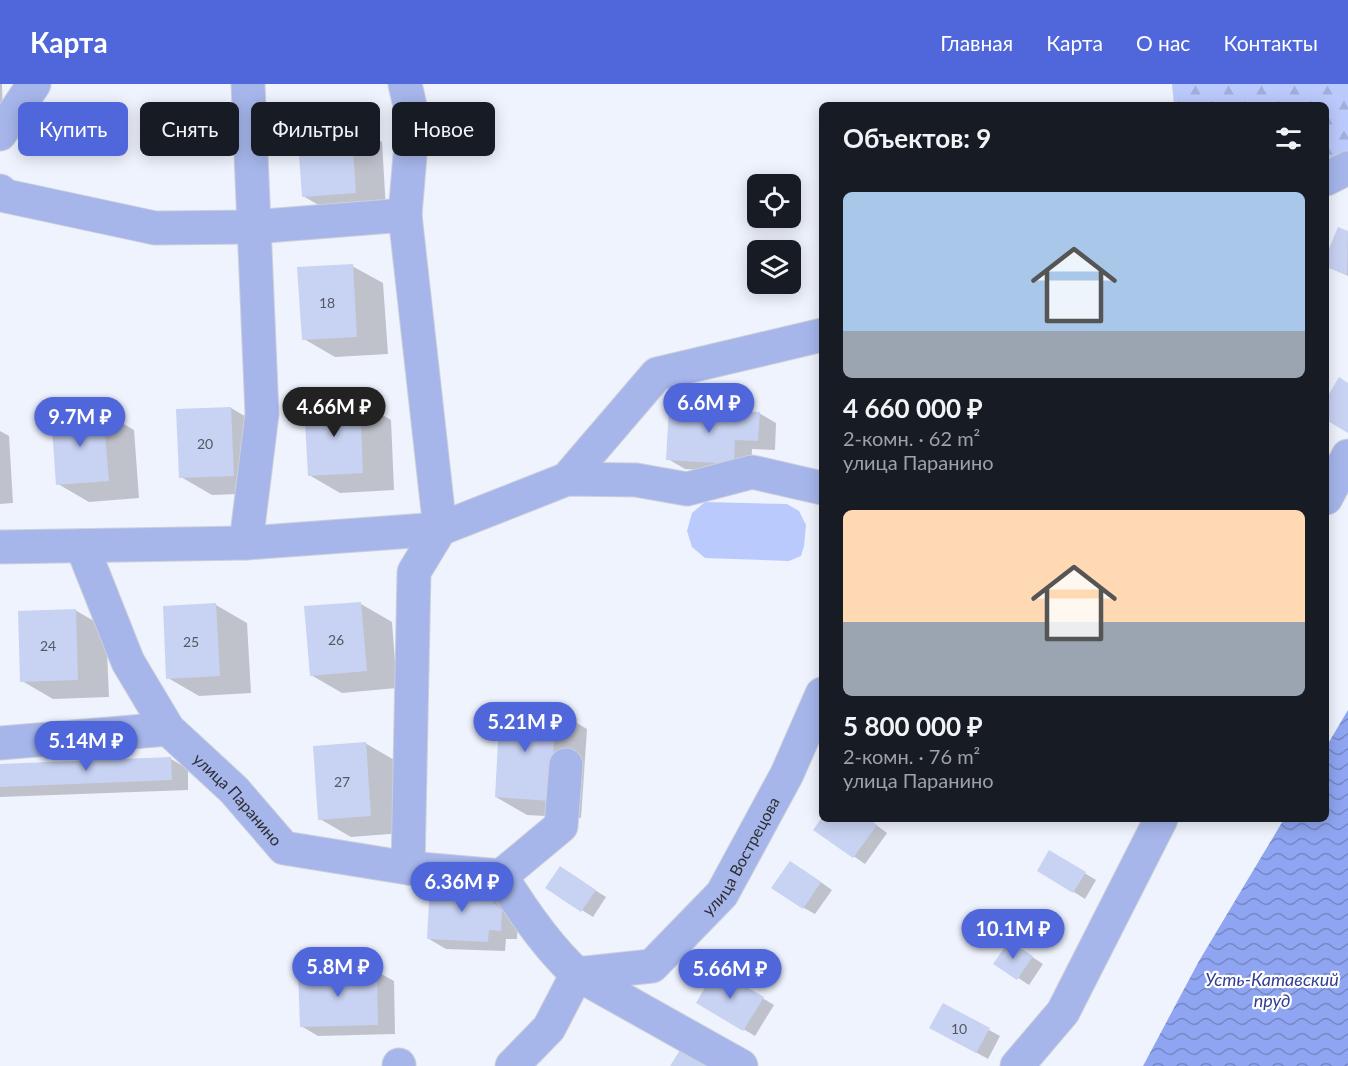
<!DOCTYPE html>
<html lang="ru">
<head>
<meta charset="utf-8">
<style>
	:root { --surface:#171b24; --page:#20242c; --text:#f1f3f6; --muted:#9ea1a6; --accent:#5067dc }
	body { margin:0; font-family:Lato,sans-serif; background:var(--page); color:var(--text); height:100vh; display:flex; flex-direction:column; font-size:22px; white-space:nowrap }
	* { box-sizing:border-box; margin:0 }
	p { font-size:20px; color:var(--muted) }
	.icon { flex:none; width:33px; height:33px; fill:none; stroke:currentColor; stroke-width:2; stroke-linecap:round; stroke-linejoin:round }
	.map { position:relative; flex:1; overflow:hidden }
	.side { position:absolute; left:819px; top:18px; width:510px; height:720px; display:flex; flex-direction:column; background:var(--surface); border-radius:9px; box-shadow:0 3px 15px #0003 }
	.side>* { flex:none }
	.banner { position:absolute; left:18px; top:18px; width:570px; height:54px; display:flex; gap:12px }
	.fabs { position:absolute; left:747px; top:90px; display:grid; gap:12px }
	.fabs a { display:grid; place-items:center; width:54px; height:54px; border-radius:9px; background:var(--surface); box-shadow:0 3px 15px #0003; font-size:30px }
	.price { position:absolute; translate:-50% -51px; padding:0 14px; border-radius:21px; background:var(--accent); color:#fff; font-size:20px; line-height:39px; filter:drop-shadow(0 2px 3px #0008) }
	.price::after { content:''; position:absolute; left:50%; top:36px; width:18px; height:14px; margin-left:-9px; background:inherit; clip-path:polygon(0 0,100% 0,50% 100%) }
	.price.on { background:#222; color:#fff }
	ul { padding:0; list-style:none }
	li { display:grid; align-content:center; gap:12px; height:318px; padding:0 24px }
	li span { display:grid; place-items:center; height:186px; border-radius:9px; color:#555 }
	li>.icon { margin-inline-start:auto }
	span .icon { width:108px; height:108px; fill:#fffc; stroke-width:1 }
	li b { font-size:26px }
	h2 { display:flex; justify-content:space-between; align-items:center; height:72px; padding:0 24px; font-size:26px }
	.chip { padding:0 21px; border-radius:9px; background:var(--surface); box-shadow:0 3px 15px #0003; font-size:21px; line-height:54px }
	.chip.on { background:var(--accent); color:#fff }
	header { display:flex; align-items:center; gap:36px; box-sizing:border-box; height:84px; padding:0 30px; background:var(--accent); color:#fff }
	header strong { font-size:28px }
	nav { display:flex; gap:33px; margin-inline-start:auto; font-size:21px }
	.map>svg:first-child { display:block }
	.forest { fill:url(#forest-firs) }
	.pitch { fill:#bbcafc }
	.water { fill:url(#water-waves) }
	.shadow { fill:#0003 }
	.building { fill:#c8d2f2 }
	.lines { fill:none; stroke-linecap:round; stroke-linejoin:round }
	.minor-casing { stroke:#ccd0d9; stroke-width:35 }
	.minor { stroke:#a6b6eb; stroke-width:33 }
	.labels { text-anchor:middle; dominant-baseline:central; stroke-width:4.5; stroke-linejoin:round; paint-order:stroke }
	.number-label { font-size:14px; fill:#545863 }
	.street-label { font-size:16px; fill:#2e2f33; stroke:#fff }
	.water-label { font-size:18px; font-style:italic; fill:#303e95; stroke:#fff }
</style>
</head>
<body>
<header>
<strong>Карта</strong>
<nav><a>Главная</a><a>Карта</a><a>О нас</a><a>Контакты</a></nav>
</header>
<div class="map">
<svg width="1348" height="982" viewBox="0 0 1348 982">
	<defs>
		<pattern id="forest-firs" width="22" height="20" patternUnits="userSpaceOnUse" patternTransform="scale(1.5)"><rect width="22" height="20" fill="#bbcafc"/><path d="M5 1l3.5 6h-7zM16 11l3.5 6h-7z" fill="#a1aed8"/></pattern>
		<pattern id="water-waves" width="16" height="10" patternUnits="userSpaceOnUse" patternTransform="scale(1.5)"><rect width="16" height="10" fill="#8fa5f1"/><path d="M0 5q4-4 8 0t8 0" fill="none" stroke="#7587c4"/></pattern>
	</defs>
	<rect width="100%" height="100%" fill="#eff3fe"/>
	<path class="forest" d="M1172 0H1348V72L1326 80V21H1174Z"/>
	<path class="pitch" d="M705 418 787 420 799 427 806 441 804 462 801 472 789 477 705 474 692 463 687 447 692 429Z"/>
	<path class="water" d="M1348 626V982H1143L1199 877 1284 735H1326V663Z"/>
	<g class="shadow">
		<path d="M0 0H2L3 36H0Z"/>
		<path d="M351 40 382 58 386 126 334 130 303 112Z"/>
		<path d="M1339 145 1348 149V192L1326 182V176Z"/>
		<path d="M352 182 383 199 388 270 335 273 304 255Z"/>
		<path d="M360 318 391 336 394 406 340 409 309 391Z"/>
		<path d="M231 324 262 342 265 409 212 411 181 393Z"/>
		<path d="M103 328 134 346 139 414 89 418 58 400Z"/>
		<path d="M759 329 776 339 775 366 752 365 751 389 685 385 668 375Z"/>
		<path d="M0 347 9 352 13 419 0 420Z"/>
		<path d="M361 520 392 538 397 604 342 609 311 591Z"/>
		<path d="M216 521 247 539 251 609 199 612 168 594Z"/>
		<path d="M75 526 106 544 109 613 53 615 22 597Z"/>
		<path d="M556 627 587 645 581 734 527 731 496 713Z"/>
		<path d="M365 659 396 677 402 749 351 753 320 735Z"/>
		<path d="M171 675 188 685V706L0 713V682Z"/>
		<path d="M823 735H868L887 749 865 780 815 746Z"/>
		<path d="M1050 768 1096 796 1085 815 1039 786Z"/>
		<path d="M802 785 832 806 815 830 804 824Z"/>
		<path d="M571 791 606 813 593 833 547 804Z"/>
		<path d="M493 804 518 837 517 855H506L505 867 446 865 429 855Z"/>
		<path d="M1020 865 1043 880 1029 901 995 879Z"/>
		<path d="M376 887 394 897 395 950 318 952 301 942Z"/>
		<path d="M717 887 774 921 755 952 698 918Z"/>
		<path d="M931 943 989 946 1000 952 988 975Z"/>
	</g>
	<g class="building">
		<path d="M351 39 356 109 302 113 297 42Z"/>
		<path d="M1338 143 1348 147 1347 191 1326 183V172Z"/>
		<path d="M353 180 357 253 302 256 297 183Z"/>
		<path d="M1339 293 1348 299V349L1326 336V315Z"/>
		<path d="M360 317 363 389 308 392 304 320Z"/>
		<path d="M231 323 234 392 179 394 176 325Z"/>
		<path d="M669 324 760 328 758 357 735 356 734 380 666 376Z"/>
		<path d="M103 326 109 397 56 401 51 330Z"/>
		<path d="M361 518 367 587 310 592 304 522Z"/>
		<path d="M216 519 220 592 166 595 163 522Z"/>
		<path d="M76 525 78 596 20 598 18 527Z"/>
		<path d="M500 622 556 626 550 717 495 713Z"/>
		<path d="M366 658 371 732 318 736 313 662Z"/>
		<path d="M171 673 172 696 0 703V680Z"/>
		<path d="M821 735H868L877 741 853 774 813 746Z"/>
		<path d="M1049 766 1086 788 1073 809 1037 787Z"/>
		<path d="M790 777 821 798 803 825 771 804Z"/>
		<path d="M560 782 596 806 581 828 545 804Z"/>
		<path d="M430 799 494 802 493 819 502 826 501 847 489 846 488 858 427 855Z"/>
		<path d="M1009 857 1033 872 1017 896 993 880Z"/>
		<path d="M377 885 378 941 300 943 298 888Z"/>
		<path d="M716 885 764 913 743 947 696 919Z"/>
		<path d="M943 919 990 944 976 969 929 944Z"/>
		<path d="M682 963 713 982H670Z"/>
	</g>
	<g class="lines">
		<defs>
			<g id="minor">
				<path d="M405 0 413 35 405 131 440 445 414 488 408 784"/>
				<path d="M0 50 34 0"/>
				<path d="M1326 95 1348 84"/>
				<path d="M0 107 6 112 155 144 253 143 405 131"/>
				<path d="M567 395 657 290 822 251"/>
				<path d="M1326 414 1348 372"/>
				<path d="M246 459 262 330 248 0"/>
				<path id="s1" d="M82 462 128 578 168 645 234 706 284 764 408 784 501 792C522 826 547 863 577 890L741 982"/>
				<path d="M0 463 246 459 440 445 567 395 636 396 687 405 752 388 822 404"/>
				<path d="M0 659 168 645"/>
				<path d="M501 792 561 742 566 681"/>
				<path id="s2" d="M577 890 652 882 722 810 787 690 822 610"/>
				<path d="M399 982V981"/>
				<path d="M512 982 549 944 577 890"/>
				<path d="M1017 982 1063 928 1161 735"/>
			</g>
		</defs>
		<use href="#minor" class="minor-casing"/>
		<use href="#minor" class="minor"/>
	</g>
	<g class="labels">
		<g class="number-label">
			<text x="327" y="218">18</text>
			<text x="205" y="359">20</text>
			<text x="336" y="555">26</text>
			<text x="191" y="557">25</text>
			<text x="48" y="561">24</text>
			<text x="342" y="697">27</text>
			<text x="959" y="944">10</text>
		</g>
		<g class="street-label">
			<text stroke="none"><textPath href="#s1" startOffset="302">улица Паранино</textPath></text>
			<text stroke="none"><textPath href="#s2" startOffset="218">улица Вострецова</textPath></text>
		</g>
		<g class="water-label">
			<text x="1272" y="895">Усть-Катавский<tspan x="1272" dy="21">пруд</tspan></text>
		</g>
	</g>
</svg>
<div class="fabs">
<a><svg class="icon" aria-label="locate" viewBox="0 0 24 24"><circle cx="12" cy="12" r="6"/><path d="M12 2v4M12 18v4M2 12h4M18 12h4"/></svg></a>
<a><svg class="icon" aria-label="layers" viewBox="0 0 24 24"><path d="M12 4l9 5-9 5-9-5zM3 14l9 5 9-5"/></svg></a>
</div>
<b class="price" style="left:709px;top:350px">6.6M ₽</b>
<b class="price on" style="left:334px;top:354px">4.66M ₽</b>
<b class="price" style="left:80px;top:364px">9.7M ₽</b>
<b class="price" style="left:525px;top:669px">5.21M ₽</b>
<b class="price" style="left:86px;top:688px">5.14M ₽</b>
<b class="price" style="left:462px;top:829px">6.36M ₽</b>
<b class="price" style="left:1013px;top:876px">10.1M ₽</b>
<b class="price" style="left:338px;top:914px">5.8M ₽</b>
<b class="price" style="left:730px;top:916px">5.66M ₽</b>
<div class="banner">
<a class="chip on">Купить</a>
<a class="chip">Снять</a>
<a class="chip">Фильтры</a>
<a class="chip">Новое</a>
</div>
<section class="side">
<h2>Объектов: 9<svg class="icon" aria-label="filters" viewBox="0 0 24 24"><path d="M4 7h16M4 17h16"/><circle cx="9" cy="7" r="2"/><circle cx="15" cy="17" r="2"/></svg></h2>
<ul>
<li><span style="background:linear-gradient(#a9c7e8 75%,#9aa5b1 0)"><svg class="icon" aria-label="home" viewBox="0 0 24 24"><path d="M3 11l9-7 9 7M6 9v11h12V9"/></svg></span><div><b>4 660 000 ₽</b><p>2-комн. · 62 m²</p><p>улица Паранино</p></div></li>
<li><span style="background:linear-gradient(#ffd9b3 60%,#9aa5b1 0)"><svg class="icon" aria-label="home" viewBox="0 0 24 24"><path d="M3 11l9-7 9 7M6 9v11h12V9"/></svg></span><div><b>5 800 000 ₽</b><p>2-комн. · 76 m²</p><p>улица Паранино</p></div></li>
</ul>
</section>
</div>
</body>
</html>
